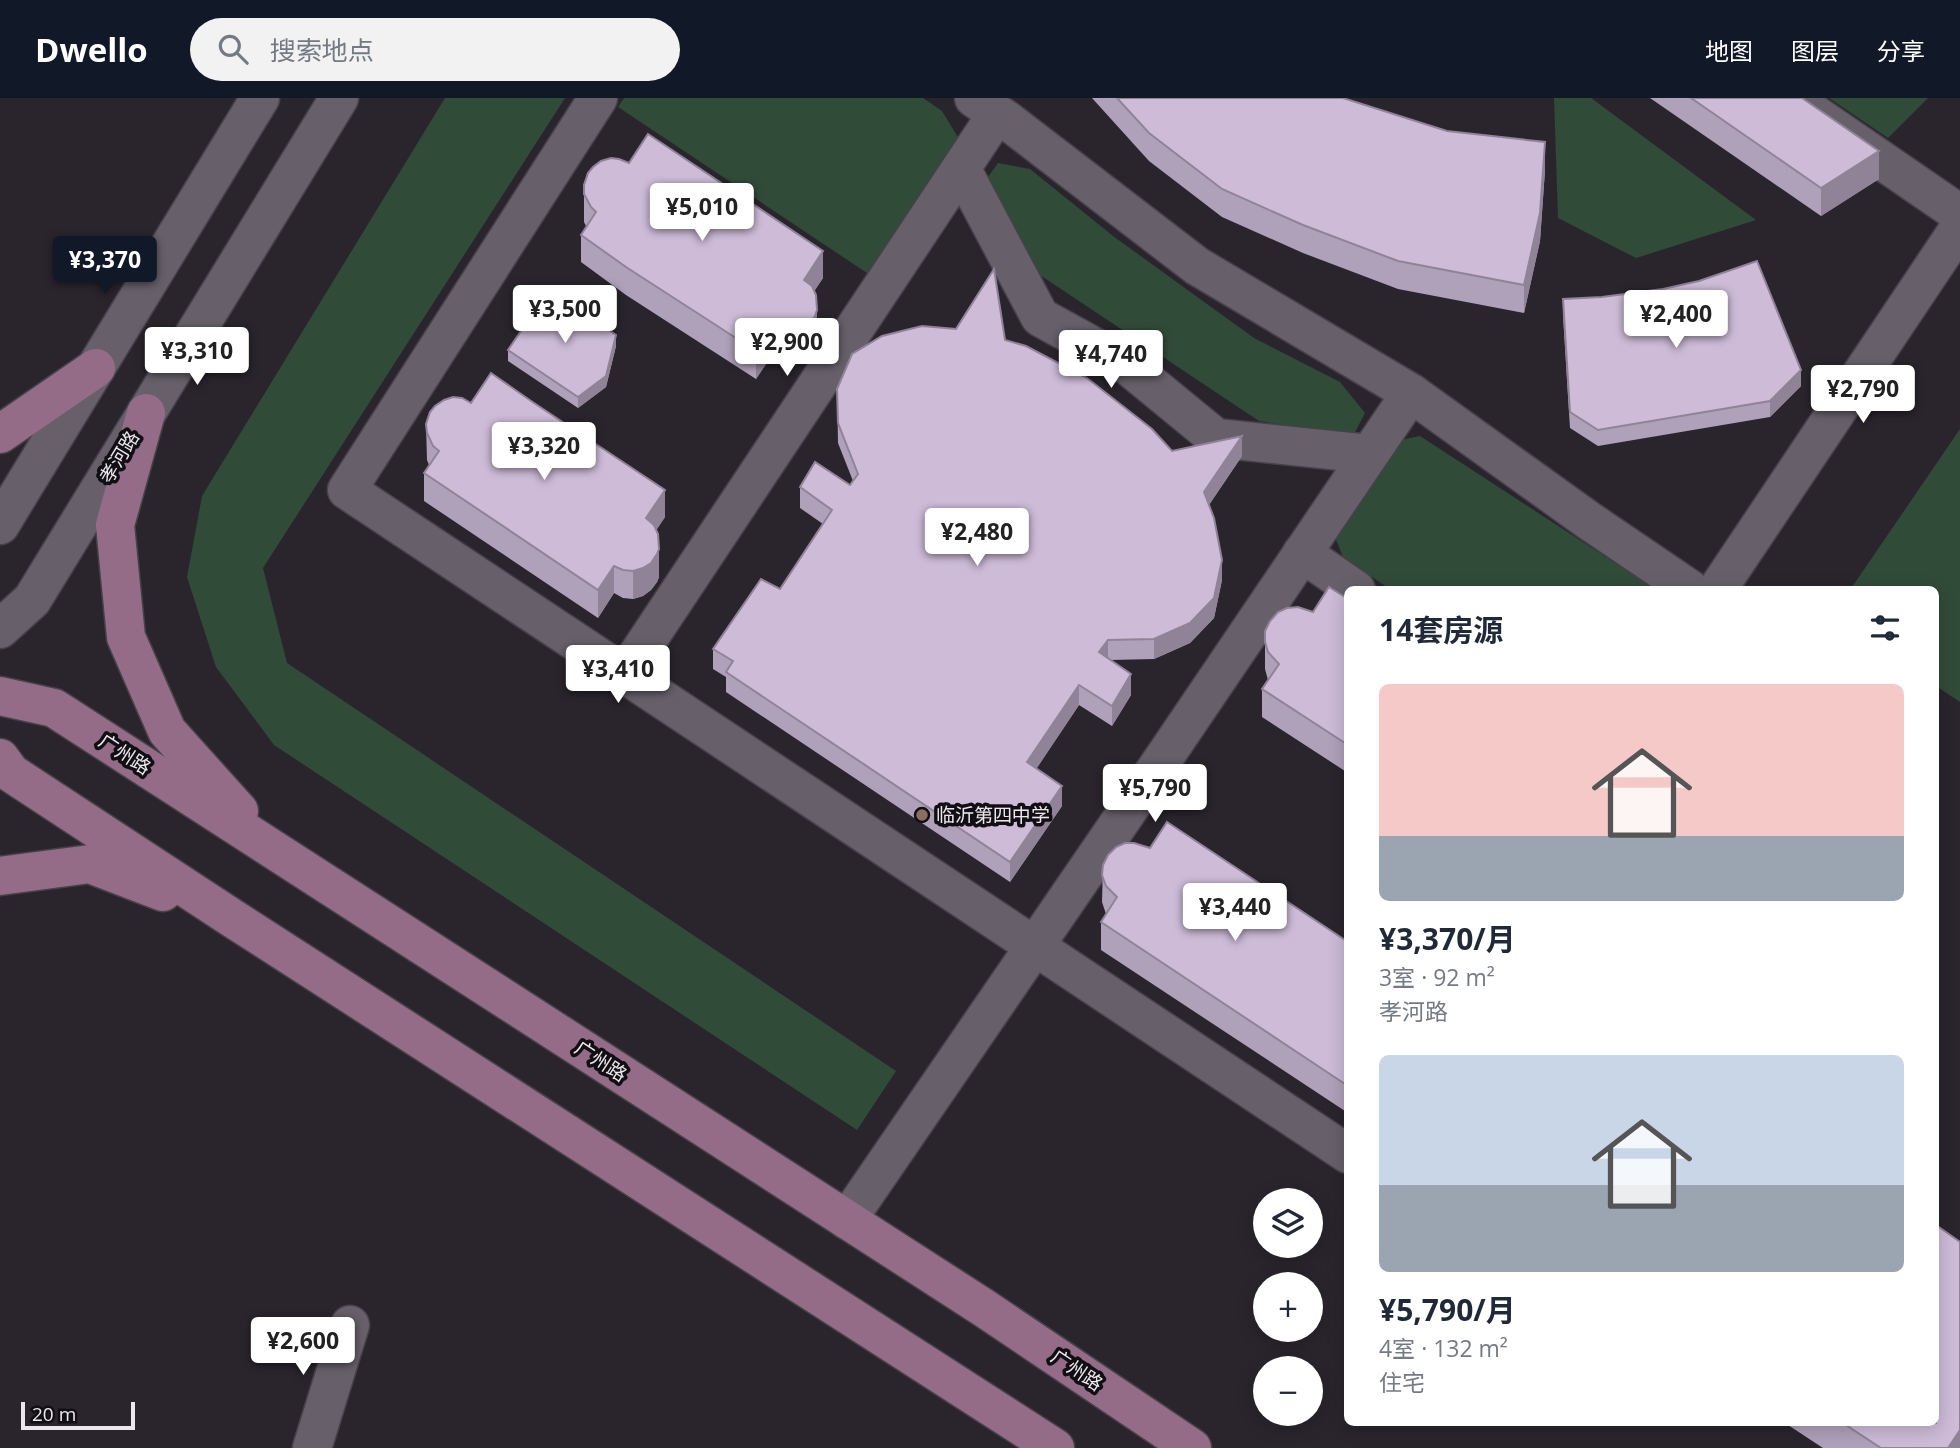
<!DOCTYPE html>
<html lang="zh">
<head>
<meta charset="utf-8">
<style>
	:root { --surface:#fff; --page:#f2f2f3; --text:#1f2937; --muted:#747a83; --accent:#111827 }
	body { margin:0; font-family:"Open Sans","Noto Sans SC",sans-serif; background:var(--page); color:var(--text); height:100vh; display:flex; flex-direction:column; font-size:26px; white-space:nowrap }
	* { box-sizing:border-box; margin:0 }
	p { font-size:23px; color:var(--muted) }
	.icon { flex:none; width:38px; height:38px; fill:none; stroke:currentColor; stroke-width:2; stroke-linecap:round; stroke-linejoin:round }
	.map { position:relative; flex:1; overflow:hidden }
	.drawer { position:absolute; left:1344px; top:488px; width:595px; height:840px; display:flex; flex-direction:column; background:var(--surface); border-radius:10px; box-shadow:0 4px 18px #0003 }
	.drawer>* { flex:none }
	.fabs { position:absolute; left:1253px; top:1090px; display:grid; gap:14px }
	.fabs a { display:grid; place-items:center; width:70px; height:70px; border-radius:50%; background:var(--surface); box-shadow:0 4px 18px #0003; font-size:35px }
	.scale { position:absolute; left:21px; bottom:18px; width:114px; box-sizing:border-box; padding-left:7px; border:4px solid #ebe7ed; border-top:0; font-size:19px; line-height:24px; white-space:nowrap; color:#ebe7ed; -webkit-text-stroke:5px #110f13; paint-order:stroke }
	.price { position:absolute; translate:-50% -60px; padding:0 16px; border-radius:7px; background:#fff; color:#222; font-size:23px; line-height:46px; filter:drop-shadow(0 2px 4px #0008) }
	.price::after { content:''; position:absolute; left:50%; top:42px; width:21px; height:16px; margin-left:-10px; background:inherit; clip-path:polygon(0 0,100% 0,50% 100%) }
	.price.on { background:var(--accent); color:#fff }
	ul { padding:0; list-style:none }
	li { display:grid; align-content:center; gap:14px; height:371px; padding:0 35px }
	li span { display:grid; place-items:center; height:217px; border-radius:10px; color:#555 }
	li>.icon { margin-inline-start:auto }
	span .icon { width:126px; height:126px; fill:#fffc; stroke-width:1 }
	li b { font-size:30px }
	h2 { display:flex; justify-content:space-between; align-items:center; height:84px; padding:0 35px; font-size:30px }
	header { display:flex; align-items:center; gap:42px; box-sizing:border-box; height:98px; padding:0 35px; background:var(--accent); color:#fff }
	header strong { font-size:33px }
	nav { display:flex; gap:38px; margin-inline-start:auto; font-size:24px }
	.search { width:490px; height:63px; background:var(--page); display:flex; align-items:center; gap:18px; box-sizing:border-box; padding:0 24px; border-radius:38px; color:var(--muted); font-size:26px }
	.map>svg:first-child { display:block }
	.green { fill:#314b39 }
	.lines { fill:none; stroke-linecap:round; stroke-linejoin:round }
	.minor-casing { stroke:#47424a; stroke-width:41 }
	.secondary-casing { stroke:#47424a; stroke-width:41 }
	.primary-casing { stroke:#47424a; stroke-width:41 }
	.minor { stroke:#67606a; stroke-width:38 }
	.secondary { stroke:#67606a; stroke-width:38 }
	.primary { stroke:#956c87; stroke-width:38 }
	.wall { fill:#b0a1ba }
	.shaded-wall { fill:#908397 }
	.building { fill:#cdbbd8; stroke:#908397; stroke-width:2 }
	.education-dot { fill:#8d6e63; stroke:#110f13; stroke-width:2.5 }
	.labels { text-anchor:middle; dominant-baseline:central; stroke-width:7; stroke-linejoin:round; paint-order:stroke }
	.street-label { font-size:19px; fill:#ebe7ed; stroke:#110f13 }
	.poi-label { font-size:19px; fill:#ebe7ed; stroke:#110f13; text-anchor:start }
</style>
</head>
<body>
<header>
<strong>Dwello</strong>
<div class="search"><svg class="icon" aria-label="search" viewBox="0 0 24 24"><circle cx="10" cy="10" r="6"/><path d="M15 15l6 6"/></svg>搜索地点</div>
<nav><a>地图</a><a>图层</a><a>分享</a></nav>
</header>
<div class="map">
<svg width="1960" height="1350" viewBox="0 0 1960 1350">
	<rect width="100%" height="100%" fill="#2a252d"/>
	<g class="green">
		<path d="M445 0H565L263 470 287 565 896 973 857 1032 274 647 216 569 187 479 202 398Z"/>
		<path d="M624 0H923L942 13 959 41 870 177 618 9Z"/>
		<path d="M1554 0H1591L1756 122 1636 160 1558 120Z"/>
		<path d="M1829 0H1928L1888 40Z"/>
		<path d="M998 65 1030 71 1113 138 1254 240 1340 284 1365 315 1353 338 1259 323 1034 173 983 86Z"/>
		<path d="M1960 331V604L1936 588V492H1850Z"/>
		<path d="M1420 338 1652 489 1653 492H1391L1343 459 1335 439 1396 343Z"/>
	</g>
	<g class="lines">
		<defs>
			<g id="minor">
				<path d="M598 0 347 392 1348 1056"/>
				<path d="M974 0 1008 23 1197 168 1411 295 1588 422 1691 492"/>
				<path d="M1791 0 1960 116"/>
				<path d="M961 70 1040 219 1127 267 1216 340 1369 356"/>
				<path d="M1302 455 1356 492"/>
				<path d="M1717 492 1960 129"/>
				<path d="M625 576 997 16"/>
				<path d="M847 1122 1163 661 1411 295"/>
				<path d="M312 1350 350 1227"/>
			</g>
			<g id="secondary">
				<path d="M0 427 260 0"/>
				<path d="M0 531 32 502 339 0"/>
			</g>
			<g id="primary">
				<path d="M146 315 115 427 126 539 167 633 239 713"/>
				<path d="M0 336 96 270"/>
				<path d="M0 598 54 610 984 1210 1192 1350"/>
				<path d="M0 660 11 675 232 820 1055 1350"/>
				<path d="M0 778 90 766 163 794"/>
			</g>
		</defs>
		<use href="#minor" class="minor-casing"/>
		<use href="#secondary" class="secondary-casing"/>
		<use href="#primary" class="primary-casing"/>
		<use href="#minor" class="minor"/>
		<use href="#secondary" class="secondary"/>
		<use href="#primary" class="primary"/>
	</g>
	<g class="wall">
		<path d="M1092 0H1343L1545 72 1540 143 1524 215 1398 191 1303 155 1222 119 1149 63Z"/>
		<path d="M1650 0H1802L1879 81 1821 118Z"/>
		<path d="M584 87 823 180 814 193 817 240 815 246 809 254 801 259 790 262 781 261 772 257 756 281 626 197 581 164V137L586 128 584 124Z"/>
		<path d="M1563 201 1801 288 1770 319 1598 348 1570 330 1563 217Z"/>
		<path d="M1005 242 1172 353 1242 358 1209 407 1222 482 1214 520 1190 545 1154 561 1110 562 1131 597 1112 628 1079 607 1036 671 1062 708 1010 784 726 594V579L713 571V551L780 491 823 426 800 410V389L850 387 853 383 838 345 837 291Z"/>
		<path d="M616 248 606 289 578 310 508 263V252Z"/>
		<path d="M426 326 665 419 656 432 659 479 657 484 651 492 643 498 633 501 623 500 614 495 598 520 424 403V375L429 367 427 362Z"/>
		<path d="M1348 501V675L1262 619V591L1268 582 1265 571V544L1313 514Z"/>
		<path d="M1103 767 1348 844V1015L1101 852V824L1106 816 1102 804Z"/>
		<path d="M1785 1325H1936L1960 1350H1823Z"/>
	</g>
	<g class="shaded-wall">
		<path d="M1545 44V72L1540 143 1524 215V187Z"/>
		<path d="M1879 53V81L1821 118V90Z"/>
		<path d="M823 153V180L804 209V182Z"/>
		<path d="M817 212V240L815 246 809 254 801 259 790 262V235Z"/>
		<path d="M772 229V257L756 281V253Z"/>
		<path d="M616 237V248L606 289 578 310V299Z"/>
		<path d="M1801 272V288L1770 319V303Z"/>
		<path d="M1242 338V358L1204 414V394Z"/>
		<path d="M665 392V419L646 448V420Z"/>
		<path d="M659 451V479L657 484 651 492 643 498 633 501V473Z"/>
		<path d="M1222 462V482L1214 520 1190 545 1154 561V541Z"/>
		<path d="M614 468V495L598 520V492Z"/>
		<path d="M1108 542V562L1099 554Z"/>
		<path d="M1131 576V597L1112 628V608Z"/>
		<path d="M1079 587V607L1027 685V664Z"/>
		<path d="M1062 688V708L1010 784V764Z"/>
		<path d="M1960 1332V1350H1948Z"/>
	</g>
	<g class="building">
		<path d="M1117 0H1343L1447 33 1545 44 1540 115 1524 187 1398 163 1303 127 1222 91 1149 35Z"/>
		<path d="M1691 0H1802L1879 53 1821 90Z"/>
		<path d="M648 36 823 153 804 182 812 188 816 197 817 212 815 218 809 226 801 232 790 235 781 233 772 229 756 253 626 169 581 137 596 114 591 109 584 96V87L588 75 593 69 601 63 611 60 619 61 629 65Z"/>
		<path d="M1757 163 1801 272 1770 303 1598 332 1570 314 1563 201 1602 199 1663 191 1699 183Z"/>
		<path d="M994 171 1005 242 1026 248 1087 280 1152 331 1172 353 1242 338 1204 394 1214 420 1222 462 1214 500 1190 525 1154 541 1108 542 1099 554 1131 576 1112 608 1079 587 1027 664 1062 688 1010 764 726 574 733 563 713 551 761 481 780 491 832 412 800 389 815 364 850 387 858 376 838 325 837 291 852 256 882 238 922 228 956 231Z"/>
		<path d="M549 192 616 237 606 278 578 299 508 252Z"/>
		<path d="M491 275 534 305 665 392 646 420 654 427 658 436 659 451 657 456 651 465 643 470 633 473 623 472 614 468 598 492 424 375 439 353 433 348 427 335 426 326 430 314 435 308 444 302 453 299 462 300 471 305Z"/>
		<path d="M1329 489 1348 501V647L1262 591 1279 566 1268 554 1265 544V533L1270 523 1278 514 1287 510 1298 509 1313 514Z"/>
		<path d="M1167 724 1348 844V988L1101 824 1117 799 1106 788 1102 777 1103 767 1108 757 1116 749 1125 745H1134L1150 750Z"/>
		<path d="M1936 1127 1960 1144V1332L1948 1350H1881L1843 1325H1936Z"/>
	</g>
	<circle class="education-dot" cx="922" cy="717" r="7"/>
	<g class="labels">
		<g class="street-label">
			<text transform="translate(119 359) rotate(-59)">孝河路</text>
			<text transform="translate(125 656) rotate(33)">广州路</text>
			<text transform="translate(601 963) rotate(33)">广州路</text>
			<text transform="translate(1077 1272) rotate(34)">广州路</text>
		</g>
		<g class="poi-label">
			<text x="936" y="717">临沂第四中学</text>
		</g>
	</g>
</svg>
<div class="fabs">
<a><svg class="icon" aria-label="layers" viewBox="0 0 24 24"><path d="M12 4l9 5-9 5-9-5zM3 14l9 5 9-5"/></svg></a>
<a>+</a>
<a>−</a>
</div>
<div class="scale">20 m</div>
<b class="price" style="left:702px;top:145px">¥5,010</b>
<b class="price on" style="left:105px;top:198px">¥3,370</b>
<b class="price" style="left:565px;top:247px">¥3,500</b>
<b class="price" style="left:1676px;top:252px">¥2,400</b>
<b class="price" style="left:787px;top:280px">¥2,900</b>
<b class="price" style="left:197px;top:289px">¥3,310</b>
<b class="price" style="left:1111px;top:292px">¥4,740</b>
<b class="price" style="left:1863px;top:327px">¥2,790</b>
<b class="price" style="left:544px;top:384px">¥3,320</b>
<b class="price" style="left:977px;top:470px">¥2,480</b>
<b class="price" style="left:618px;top:607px">¥3,410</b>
<b class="price" style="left:1155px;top:726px">¥5,790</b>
<b class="price" style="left:1235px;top:845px">¥3,440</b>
<b class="price" style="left:303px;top:1279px">¥2,600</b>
<section class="drawer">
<h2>14套房源<svg class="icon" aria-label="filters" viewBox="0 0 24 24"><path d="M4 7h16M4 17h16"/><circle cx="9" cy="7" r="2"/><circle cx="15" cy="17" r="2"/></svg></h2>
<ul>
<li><span style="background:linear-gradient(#f6c9c9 70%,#9aa5b1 0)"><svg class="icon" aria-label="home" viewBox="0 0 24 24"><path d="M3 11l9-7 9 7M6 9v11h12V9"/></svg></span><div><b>¥3,370/月</b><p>3室 · 92 m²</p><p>孝河路</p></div></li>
<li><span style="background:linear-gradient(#c9d6e8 60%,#9aa5b1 0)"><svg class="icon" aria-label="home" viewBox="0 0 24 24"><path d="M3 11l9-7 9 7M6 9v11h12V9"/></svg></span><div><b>¥5,790/月</b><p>4室 · 132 m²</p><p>住宅</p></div></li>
</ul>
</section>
</div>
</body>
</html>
